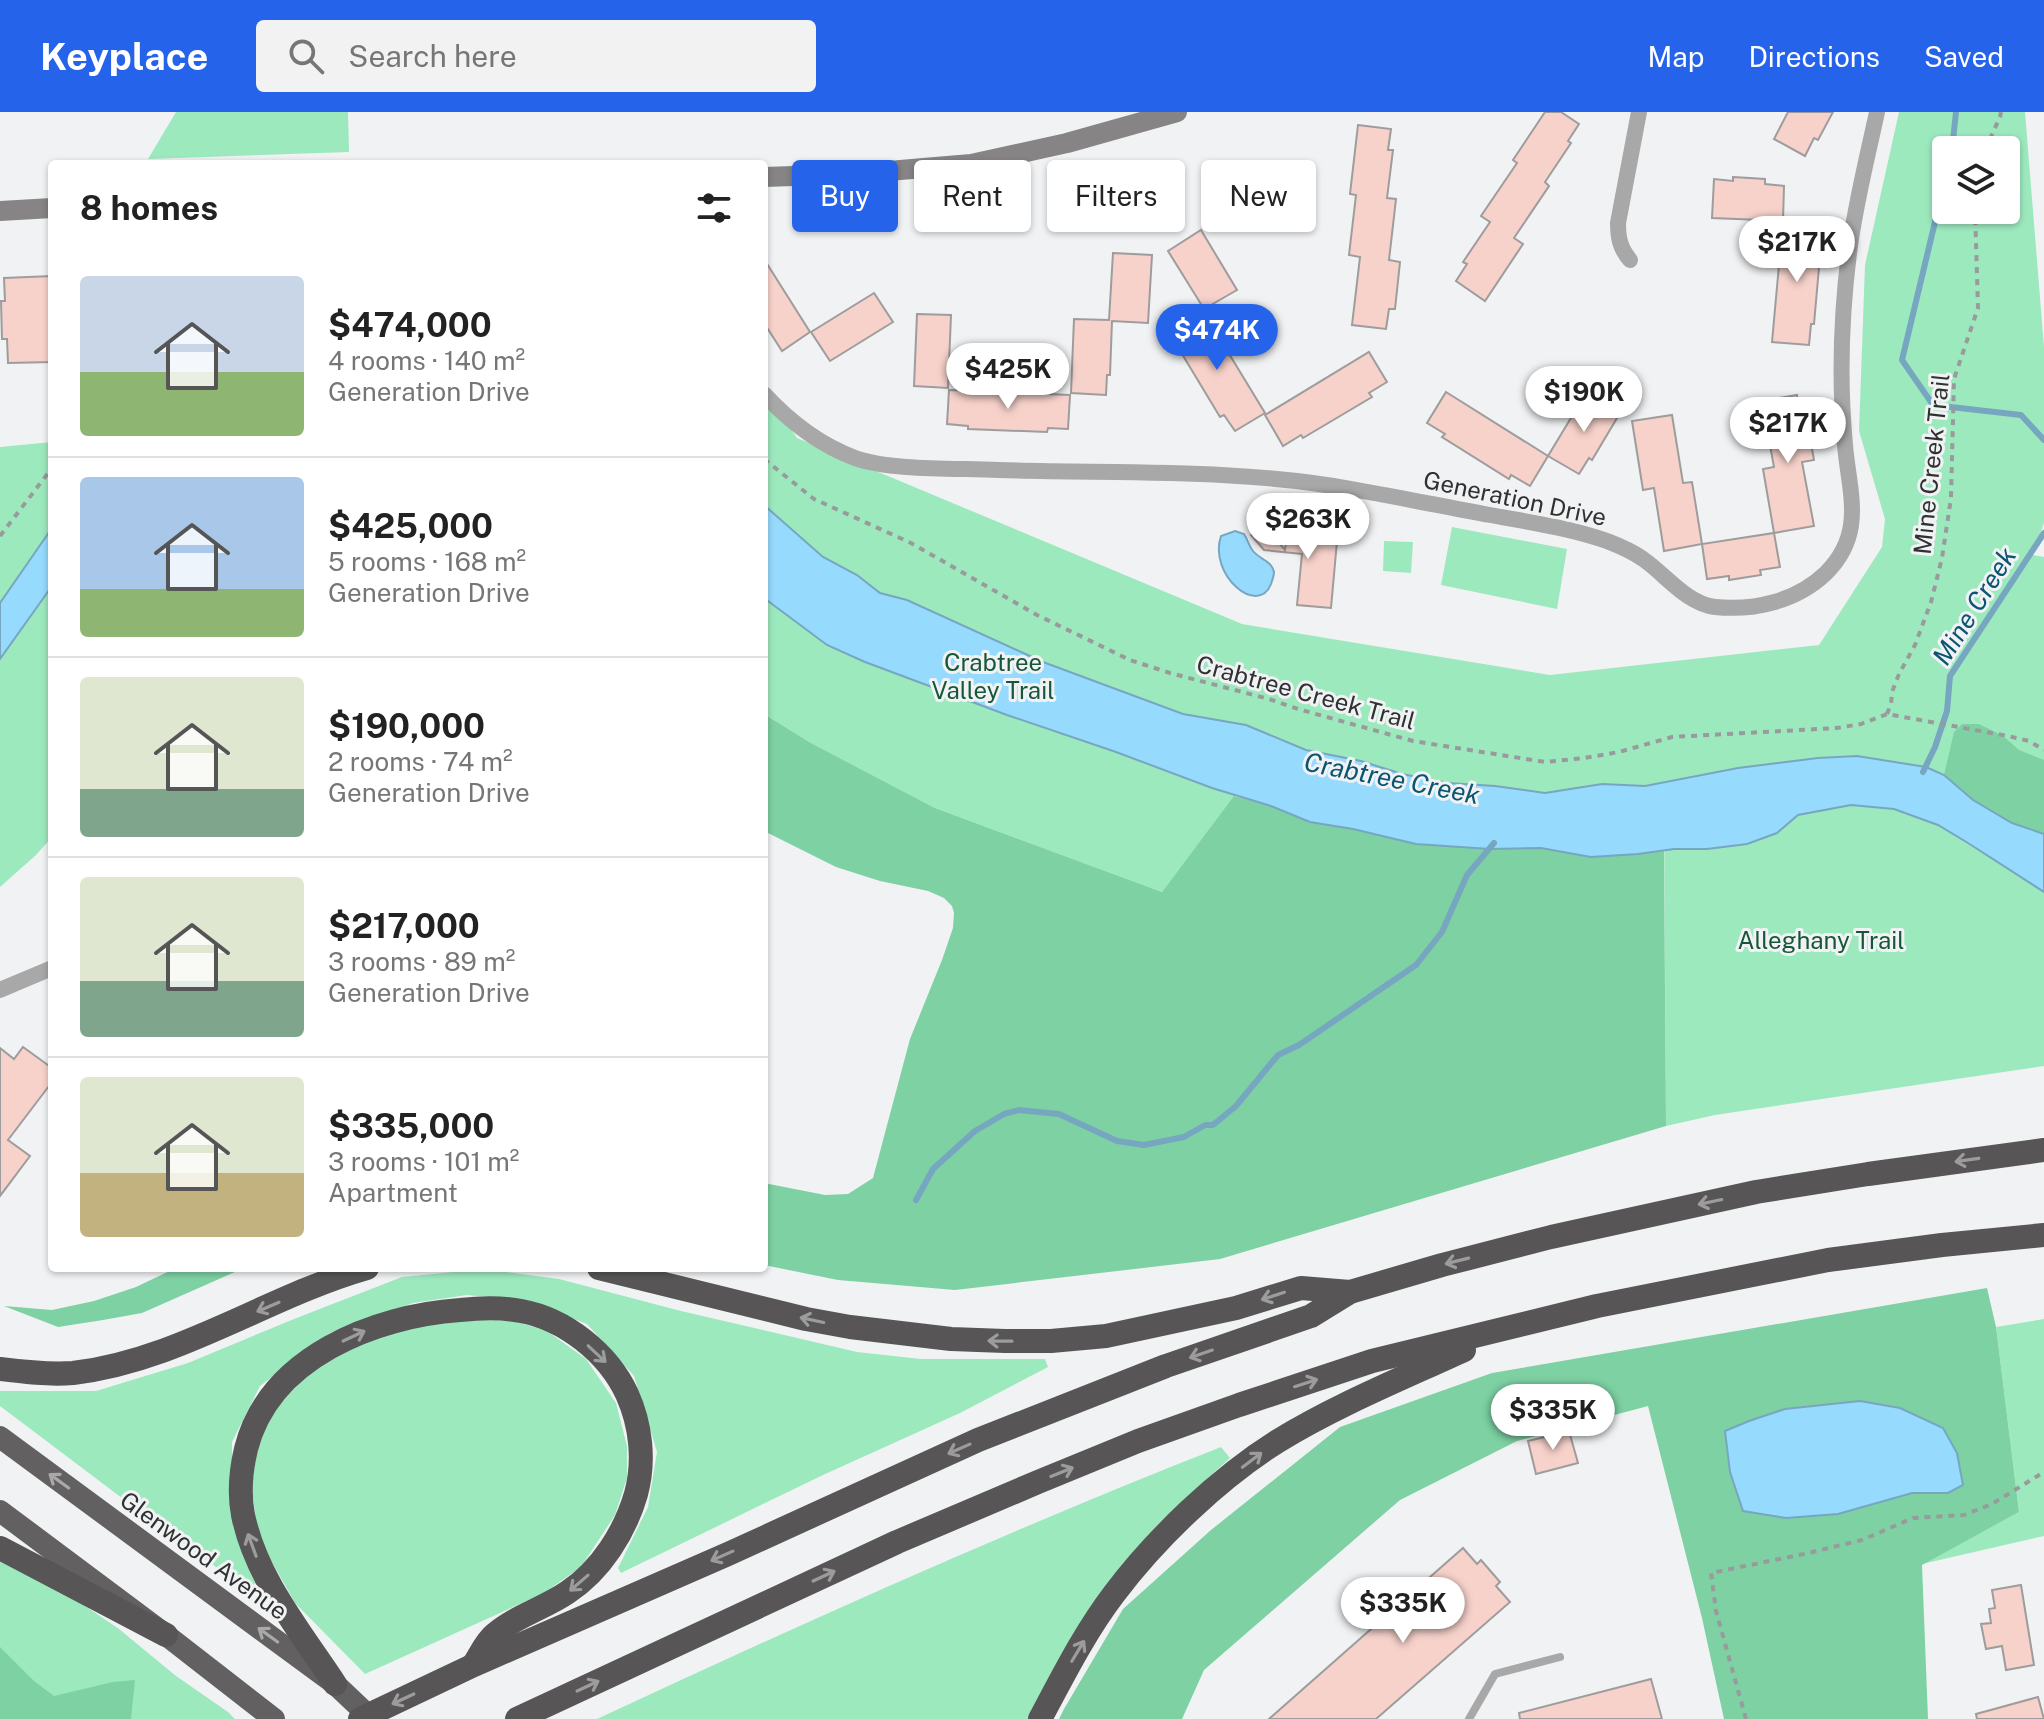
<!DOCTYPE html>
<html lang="en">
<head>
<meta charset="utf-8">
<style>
	:root { --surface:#fff; --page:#f2f2f2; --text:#222; --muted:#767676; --line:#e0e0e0; --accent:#2563eb }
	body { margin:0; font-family:"Public Sans",sans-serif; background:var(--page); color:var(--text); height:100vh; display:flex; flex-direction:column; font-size:30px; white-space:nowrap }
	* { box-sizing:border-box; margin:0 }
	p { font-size:26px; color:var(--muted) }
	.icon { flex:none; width:44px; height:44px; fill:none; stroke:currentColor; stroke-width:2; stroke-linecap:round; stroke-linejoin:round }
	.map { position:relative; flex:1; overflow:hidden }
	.side { position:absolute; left:48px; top:48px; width:720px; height:1112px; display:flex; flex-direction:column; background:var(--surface); border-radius:8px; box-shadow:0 2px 6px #0004 }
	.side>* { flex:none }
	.top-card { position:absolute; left:792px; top:48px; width:760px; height:72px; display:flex; gap:16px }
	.controls { position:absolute; left:1932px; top:24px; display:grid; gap:16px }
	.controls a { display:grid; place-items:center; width:88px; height:88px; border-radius:8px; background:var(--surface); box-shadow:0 2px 6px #0004; font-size:40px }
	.price { position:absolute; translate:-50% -68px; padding:0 18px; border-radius:28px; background:#fff; color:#222; font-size:26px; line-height:52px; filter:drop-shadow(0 2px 4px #0008) }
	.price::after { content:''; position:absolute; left:50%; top:48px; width:24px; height:18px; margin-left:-12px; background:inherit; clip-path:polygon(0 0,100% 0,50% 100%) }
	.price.selected { background:var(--accent); color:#fff }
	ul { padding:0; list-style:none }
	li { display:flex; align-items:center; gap:24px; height:200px; padding:0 32px }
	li+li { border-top:2px solid var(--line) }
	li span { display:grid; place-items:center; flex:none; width:224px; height:160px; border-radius:8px; color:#555 }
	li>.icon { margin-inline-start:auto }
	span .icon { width:96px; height:96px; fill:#fffc; stroke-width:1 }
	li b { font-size:34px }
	h2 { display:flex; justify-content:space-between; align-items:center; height:96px; padding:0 32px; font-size:34px }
	.chip { padding:0 28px; border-radius:8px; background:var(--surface); box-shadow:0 2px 6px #0004; font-size:28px; line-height:72px }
	.chip.selected { background:var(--accent); color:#fff }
	header { display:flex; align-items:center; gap:48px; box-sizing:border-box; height:112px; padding:0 40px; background:var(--accent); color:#fff }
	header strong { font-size:38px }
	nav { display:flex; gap:44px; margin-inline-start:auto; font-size:28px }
	.search { width:560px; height:72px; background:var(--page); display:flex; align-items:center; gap:20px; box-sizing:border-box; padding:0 28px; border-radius:8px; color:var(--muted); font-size:30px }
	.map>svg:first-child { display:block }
	.green { fill:#9de9be; fill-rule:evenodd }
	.forest { fill:#7dd1a3 }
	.water { fill:#96dafe; stroke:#77a7c0; stroke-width:2 }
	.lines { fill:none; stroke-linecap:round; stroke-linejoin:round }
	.stream { stroke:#77a7c0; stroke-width:6 }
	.building { fill:#f7d2cb; stroke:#9e9c9c; stroke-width:2 }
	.path { stroke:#999a9b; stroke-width:4; stroke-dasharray:6 6; stroke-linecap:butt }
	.service { stroke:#a9a8a8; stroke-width:8 }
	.minor { stroke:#a9a8a8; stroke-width:16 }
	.secondary { stroke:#868484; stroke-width:20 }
	.trunk { stroke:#626060; stroke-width:22 }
	.motorway { stroke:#575556; stroke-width:24 }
	.oneway { stroke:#9c9c9d }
	.oneway2 { stroke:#aaa9aa }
	.labels { text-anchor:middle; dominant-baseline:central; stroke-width:6; stroke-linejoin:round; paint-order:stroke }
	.street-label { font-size:24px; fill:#303131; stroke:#f1f2f4 }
	.park-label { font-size:24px; fill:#165739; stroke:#f1f2f4 }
	.water-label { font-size:26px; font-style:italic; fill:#0c5473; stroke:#f1f2f4 }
</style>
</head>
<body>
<header>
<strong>Keyplace</strong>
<div class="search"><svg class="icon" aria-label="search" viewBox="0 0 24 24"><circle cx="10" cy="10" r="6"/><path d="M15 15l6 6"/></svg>Search here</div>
<nav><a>Map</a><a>Directions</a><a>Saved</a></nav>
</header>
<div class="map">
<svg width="2044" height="1607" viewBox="0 0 2044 1607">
	<rect width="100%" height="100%" fill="#f1f2f4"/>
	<g class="green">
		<path d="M176 0H348L349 40 148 47Z"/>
		<path d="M1899 0H2025L2044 235V411L2033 443 2044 445V954L1715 1003 1666 1014 1664 691 1580 705 1255 657 1162 780 935 696 811 631 764 602V279L797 326 1242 512 1550 563 1819 533 1882 435 1885 407 1859 319 1865 153ZM1946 38H2006V98H1946Z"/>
		<path d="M52 330V725L36 743 0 775V335Z"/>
		<path d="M1452 415 1567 437 1557 497 1441 473Z"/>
		<path d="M1384 429 1413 430 1411 461 1383 459Z"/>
		<path d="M484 1157 559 1167 681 1199 857 1240 921 1247H1045L1048 1255 960 1301 823 1363 621 1461 618 1456 648 1395 657 1340 634 1264 587 1212 526 1189 467 1183 413 1191 330 1221 260 1274 232 1330 233 1414 255 1470 252 1481 159 1414 0 1294V1279H96L188 1251 294 1207 402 1165Z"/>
		<path d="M476 1207 514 1209 547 1219 586 1247 616 1291 627 1334V1366L615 1403 581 1455 544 1481 365 1562 295 1491 258 1425 252 1376 257 1334 275 1297 310 1260 358 1232 423 1211Z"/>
		<path d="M2044 1207V1424L1922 1452 2019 1400 1996 1215Z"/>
		<path d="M1221 1335 1230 1346 1159 1411 1093 1491 1029 1607H597C803 1511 1010 1418 1221 1335Z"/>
		<path d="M0 1445 50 1470 119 1517 176 1564 228 1600 235 1607H0Z"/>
	</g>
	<g class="forest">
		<path d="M764 602 811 631 935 696 1162 780 1234 684 1271 694 1310 710 1490 737 1541 736 1591 745 1664 739 1666 1014 1220 1147 955 1178 838 1168 764 1153V1071L825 1083 848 1082 873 1066 910 927 942 848 953 816 954 801 952 794 944 786 928 779 880 769 836 755 764 719Z"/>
		<path d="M1962 612H1979L2003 624 2019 638 2044 648V722L2012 711 1973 688 1944 663 1954 620Z"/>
		<path d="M176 1156H244L142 1201 103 1208 58 1215 4 1194 52 1198 94 1189 136 1175Z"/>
		<path d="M1987 1176 1996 1215 2019 1400 1922 1453 1928 1607H1724L1702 1506 1648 1294 1517 1329 1400 1388 1204 1558 1182 1607H1059L1064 1597 1123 1497 1211 1418 1340 1315 1492 1261Z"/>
		<path d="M0 1535 34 1569 54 1584 113 1570 135 1568 131 1607H0Z"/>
	</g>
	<g class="water">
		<path d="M764 393 823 445 857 463 880 481 907 488 1043 550 1183 602 1246 613 1306 638 1361 649 1402 662 1448 671 1495 674 1545 681 1602 672 1645 674 1738 656 1818 646 1857 644 1926 655 1944 663 1973 688 2012 711 2044 722V780L1968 731 1938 713 1894 697 1851 693 1798 703 1777 721 1747 732 1707 737H1674L1638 742 1591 745 1541 736 1490 737 1416 732 1353 717 1310 710 1271 694 1212 676 1116 640 1007 603 865 550 827 533 764 486Z"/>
		<path d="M52 416V474L0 547V491Z"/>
		<path d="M1235 419 1244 422C1248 428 1249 434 1253 439 1259 447 1272 449 1274 460 1274 464 1272 469 1271 472 1258 505 1208 463 1221 424Z"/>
		<path d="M1860 1289 1900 1296 1943 1316 1957 1341 1963 1373 1948 1381H1912L1838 1402 1786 1406 1743 1399 1730 1360 1725 1319 1749 1309 1785 1297Z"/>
	</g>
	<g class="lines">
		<g class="stream">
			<path d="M1952 38 1956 0"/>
			<path d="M1946 64 1902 248 1933 293 2021 303 2044 328"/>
			<path d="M1923 660 1935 635 1947 599 1950 564 2044 421"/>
			<path d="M916 1088 933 1057 975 1019 1004 1002 1019 998 1059 1002 1117 1029 1144 1033 1184 1025 1205 1013H1213L1236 994 1278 943 1299 933 1416 853 1442 820 1467 763 1494 731"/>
		</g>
	</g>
	<g class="building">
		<path d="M1545 0H1561L1579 12 1568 29 1571 31 1545 70 1549 74 1514 126 1523 132 1485 189 1456 169 1467 152 1463 150 1490 110 1481 104 1517 51 1513 48Z"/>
		<path d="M1788 0H1833L1818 28 1814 26 1805 44 1774 27Z"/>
		<path d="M1358 13 1391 17 1388 38H1393L1387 86 1396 87 1389 148 1400 150 1395 197H1389L1386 217 1352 213 1360 145 1349 143 1356 83 1350 82Z"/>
		<path d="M1733 65 1765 67V72L1784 74 1783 109 1712 106 1714 67 1733 69Z"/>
		<path d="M1783 109 1818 112 1816 133H1821L1814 212H1811L1809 233 1772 230Z"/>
		<path d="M1201 118 1237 178 1204 197 1168 139Z"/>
		<path d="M1113 141 1152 143 1148 211 1112 209 1110 263H1107L1106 283 1071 281 1074 207 1109 208Z"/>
		<path d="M764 147 810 220 782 239 764 211Z"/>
		<path d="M52 164V250L8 251 7 227H2L1 189H5L4 166Z"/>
		<path d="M874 181 893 210 830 249 811 220Z"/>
		<path d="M1203 199 1265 301 1235 319 1224 303 1220 305 1179 237 1183 234 1173 217Z"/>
		<path d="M917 202 951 203 948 276 914 274Z"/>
		<path d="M1369 240 1387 270 1369 281 1372 285 1303 326 1301 323 1283 334 1265 303Z"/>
		<path d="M949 278 1070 283 1068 317 1048 316 1047 320 968 317V314L947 312Z"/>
		<path d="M1446 280 1548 344 1530 374 1511 363 1509 367 1442 325 1445 322 1427 311Z"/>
		<path d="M1586 281 1620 301 1592 348 1589 346 1579 362 1548 344Z"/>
		<path d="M1797 283 1800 304 1806 303 1814 348 1802 350 1814 414 1774 421 1763 357 1774 355 1762 289Z"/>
		<path d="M1672 303 1683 371 1692 370 1702 432 1664 439 1654 376 1643 378 1632 309Z"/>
		<path d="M1263 412 1285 438 1288 414 1338 418 1331 496 1297 493 1302 442 1264 438 1251 423Z"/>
		<path d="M1774 421 1780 455 1760 458 1761 463 1729 468V464L1707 467 1702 432Z"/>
		<path d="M23 935 52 956V970L8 1028 30 1044 0 1084V936L14 947Z"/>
		<path d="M1569 1319 1578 1351 1536 1362 1528 1329Z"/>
		<path d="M1463 1436 1477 1452 1481 1448 1500 1470 1496 1474 1510 1490 1376 1607H1269Z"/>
		<path d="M2021 1473 2034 1553 2006 1558 2002 1534 1986 1537 1981 1512 1991 1511 1989 1497 1995 1496 1992 1478Z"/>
		<path d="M1651 1567 1662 1607H1520L1519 1601Z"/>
		<path d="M2038 1585 2044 1607H1977L1976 1602Z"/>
	</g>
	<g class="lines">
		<g class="path">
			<path d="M1985 38 2000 5 2001 0"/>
			<path d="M764 347 814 387 911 431 1037 503 1130 548 1170 561 1269 587 1298 597 1413 629 1545 650 1584 646 1619 640 1672 625 1837 616 1861 612 1887 602 2008 624 2029 629 2044 638"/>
			<path d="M0 424 52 356"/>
			<path d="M1887 602 1891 592 1892 580 1899 562 1915 533 1931 490 1942 446 1951 386 1954 267 1978 196 1975 98"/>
			<path d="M1746 1607 1716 1499 1711 1461 1804 1442 1862 1428 1913 1406 1964 1403 1992 1392 2044 1360"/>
		</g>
		<path class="service" d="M1469 1607 1495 1562 1560 1545"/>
		<g class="minor">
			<path d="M1630 148C1620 136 1618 126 1618 111L1639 0"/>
			<path d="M764 282C789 309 820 333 855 346 892 359 958 356 998 358 1117 362 1239 356 1357 378 1402 386 1446 395 1490 403 1529 410 1570 416 1607 429 1620 434 1632 439 1643 447 1665 462 1687 492 1715 495 1755 499 1797 489 1826 461 1866 421 1849 381 1845 333 1839 269 1841 205 1849 141 1855 93 1867 47 1877 0"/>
			<path d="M0 878 52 856"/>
		</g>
		<g class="secondary">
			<path d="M764 65 853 62 971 52 1067 31 1177 0"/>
			<path d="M0 99 52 96"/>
		</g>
		<g class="trunk">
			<path d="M0 1325 335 1572 372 1607"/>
			<path d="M0 1399 166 1523 274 1607"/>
		</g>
		<g class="motorway">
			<path d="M599 1156 806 1207 850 1215 951 1227 1005 1229H1051L1106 1224 1236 1196 1301 1176 1350 1180"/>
			<path d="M0 1257C24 1260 49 1263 73 1261 180 1248 266 1185 367 1156"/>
			<path d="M0 1436 166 1523"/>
			<path d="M335 1572C300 1519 256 1466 243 1403 239 1382 241 1358 246 1337 269 1245 375 1204 460 1198 480 1196 501 1195 521 1199 565 1207 608 1241 627 1282 641 1313 645 1349 636 1382 625 1420 601 1458 568 1480 545 1496 516 1504 495 1522 486 1529 480 1543 474 1552"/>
			<path d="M360 1607 474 1553 728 1442 978 1328 1166 1254 1311 1204 1350 1180 1442 1153 1551 1125 1756 1080 1868 1062 2044 1038"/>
			<path d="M517 1607 897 1430 1038 1370 1138 1329 1239 1293 1372 1249 1597 1194 1828 1148 1942 1133 2044 1123"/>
			<path d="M1040 1607C1063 1564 1085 1520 1114 1482 1156 1426 1219 1366 1278 1329 1337 1293 1401 1267 1464 1238"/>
		</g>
	</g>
	<defs><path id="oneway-shaft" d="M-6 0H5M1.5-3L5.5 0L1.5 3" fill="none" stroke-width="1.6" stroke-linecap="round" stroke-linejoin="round" transform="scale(2)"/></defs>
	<g class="oneway">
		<use href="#oneway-shaft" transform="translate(1967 1048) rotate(172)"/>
		<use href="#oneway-shaft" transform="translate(1710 1090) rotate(168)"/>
		<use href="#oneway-shaft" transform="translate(1457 1149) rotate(166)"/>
		<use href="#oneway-shaft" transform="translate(1273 1184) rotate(162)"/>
		<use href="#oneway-shaft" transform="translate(268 1195) rotate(157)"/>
		<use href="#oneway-shaft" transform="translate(812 1208) rotate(-168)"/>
		<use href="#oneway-shaft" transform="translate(354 1224) rotate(-25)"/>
		<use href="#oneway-shaft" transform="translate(1000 1229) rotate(-179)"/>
		<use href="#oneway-shaft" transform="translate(597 1242) rotate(43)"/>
		<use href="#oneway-shaft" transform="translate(1201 1242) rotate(161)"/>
		<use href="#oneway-shaft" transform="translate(1306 1271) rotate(-18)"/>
		<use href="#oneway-shaft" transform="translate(959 1337) rotate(156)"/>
		<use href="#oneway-shaft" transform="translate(1252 1348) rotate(-37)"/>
		<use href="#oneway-shaft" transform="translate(1062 1360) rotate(-22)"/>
		<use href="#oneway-shaft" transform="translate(252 1433) rotate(-110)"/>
		<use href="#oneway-shaft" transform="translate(722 1444) rotate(156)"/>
		<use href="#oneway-shaft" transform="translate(824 1464) rotate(-25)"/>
		<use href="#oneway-shaft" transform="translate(579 1471) rotate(139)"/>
		<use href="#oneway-shaft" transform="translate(1078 1539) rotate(-59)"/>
		<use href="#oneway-shaft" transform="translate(588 1574) rotate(-25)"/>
		<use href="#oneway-shaft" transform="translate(403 1587) rotate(155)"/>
	</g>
	<g class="oneway2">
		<use href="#oneway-shaft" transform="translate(59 1369) rotate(-144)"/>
		<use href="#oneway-shaft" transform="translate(268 1523) rotate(-144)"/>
	</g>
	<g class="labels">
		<g class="street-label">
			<text transform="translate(1931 352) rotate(-84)">Mine Creek Trail</text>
			<text transform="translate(1515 386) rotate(12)">Generation Drive</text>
			<text transform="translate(1306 580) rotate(15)">Crabtree Creek Trail</text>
			<text transform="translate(204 1443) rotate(36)">Glenwood Avenue</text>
		</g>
		<g class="park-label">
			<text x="993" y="550">Crabtree<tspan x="993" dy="28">Valley Trail</tspan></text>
			<text x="1821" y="828">Alleghany Trail</text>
		</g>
		<g class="water-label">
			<text transform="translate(1974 494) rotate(-58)">Mine Creek</text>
			<text transform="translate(1392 666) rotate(11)">Crabtree Creek</text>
		</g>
	</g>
</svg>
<div class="controls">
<a><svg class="icon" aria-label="layers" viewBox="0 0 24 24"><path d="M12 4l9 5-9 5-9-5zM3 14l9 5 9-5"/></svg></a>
</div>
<b class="price" style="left:1797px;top:172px">$217K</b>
<b class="price selected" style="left:1217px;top:260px">$474K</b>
<b class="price" style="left:1008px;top:299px">$425K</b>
<b class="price" style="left:1584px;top:322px">$190K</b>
<b class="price" style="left:1788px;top:353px">$217K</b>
<b class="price" style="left:1308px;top:449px">$263K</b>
<b class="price" style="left:1553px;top:1340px">$335K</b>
<b class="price" style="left:1403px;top:1533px">$335K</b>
<div class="top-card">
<a class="chip selected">Buy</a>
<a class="chip">Rent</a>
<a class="chip">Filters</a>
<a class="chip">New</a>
</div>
<section class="side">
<h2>8 homes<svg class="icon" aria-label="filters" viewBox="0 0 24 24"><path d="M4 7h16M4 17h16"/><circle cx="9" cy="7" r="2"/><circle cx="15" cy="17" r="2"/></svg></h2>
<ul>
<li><span style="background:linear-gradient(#c9d6e8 60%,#8fb573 0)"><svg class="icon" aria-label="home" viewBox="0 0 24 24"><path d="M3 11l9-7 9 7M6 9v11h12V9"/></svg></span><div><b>$474,000</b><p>4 rooms · 140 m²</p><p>Generation Drive</p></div></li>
<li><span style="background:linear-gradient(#a9c7e8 70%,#8fb573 0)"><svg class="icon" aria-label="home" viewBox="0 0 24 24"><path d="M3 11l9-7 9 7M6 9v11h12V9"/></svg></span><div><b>$425,000</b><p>5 rooms · 168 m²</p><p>Generation Drive</p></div></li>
<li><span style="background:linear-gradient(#dfe7d0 70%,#7fa58c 0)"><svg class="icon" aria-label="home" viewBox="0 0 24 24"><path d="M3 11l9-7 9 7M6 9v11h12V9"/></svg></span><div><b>$190,000</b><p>2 rooms · 74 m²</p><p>Generation Drive</p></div></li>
<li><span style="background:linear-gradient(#dfe7d0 65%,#7fa58c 0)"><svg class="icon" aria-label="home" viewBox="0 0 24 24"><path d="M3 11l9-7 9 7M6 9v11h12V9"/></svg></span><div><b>$217,000</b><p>3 rooms · 89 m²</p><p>Generation Drive</p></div></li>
<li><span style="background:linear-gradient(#dfe7d0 60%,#c2b280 0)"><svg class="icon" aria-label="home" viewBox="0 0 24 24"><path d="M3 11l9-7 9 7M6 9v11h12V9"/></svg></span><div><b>$335,000</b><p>3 rooms · 101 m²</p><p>Apartment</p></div></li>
</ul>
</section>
</div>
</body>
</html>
